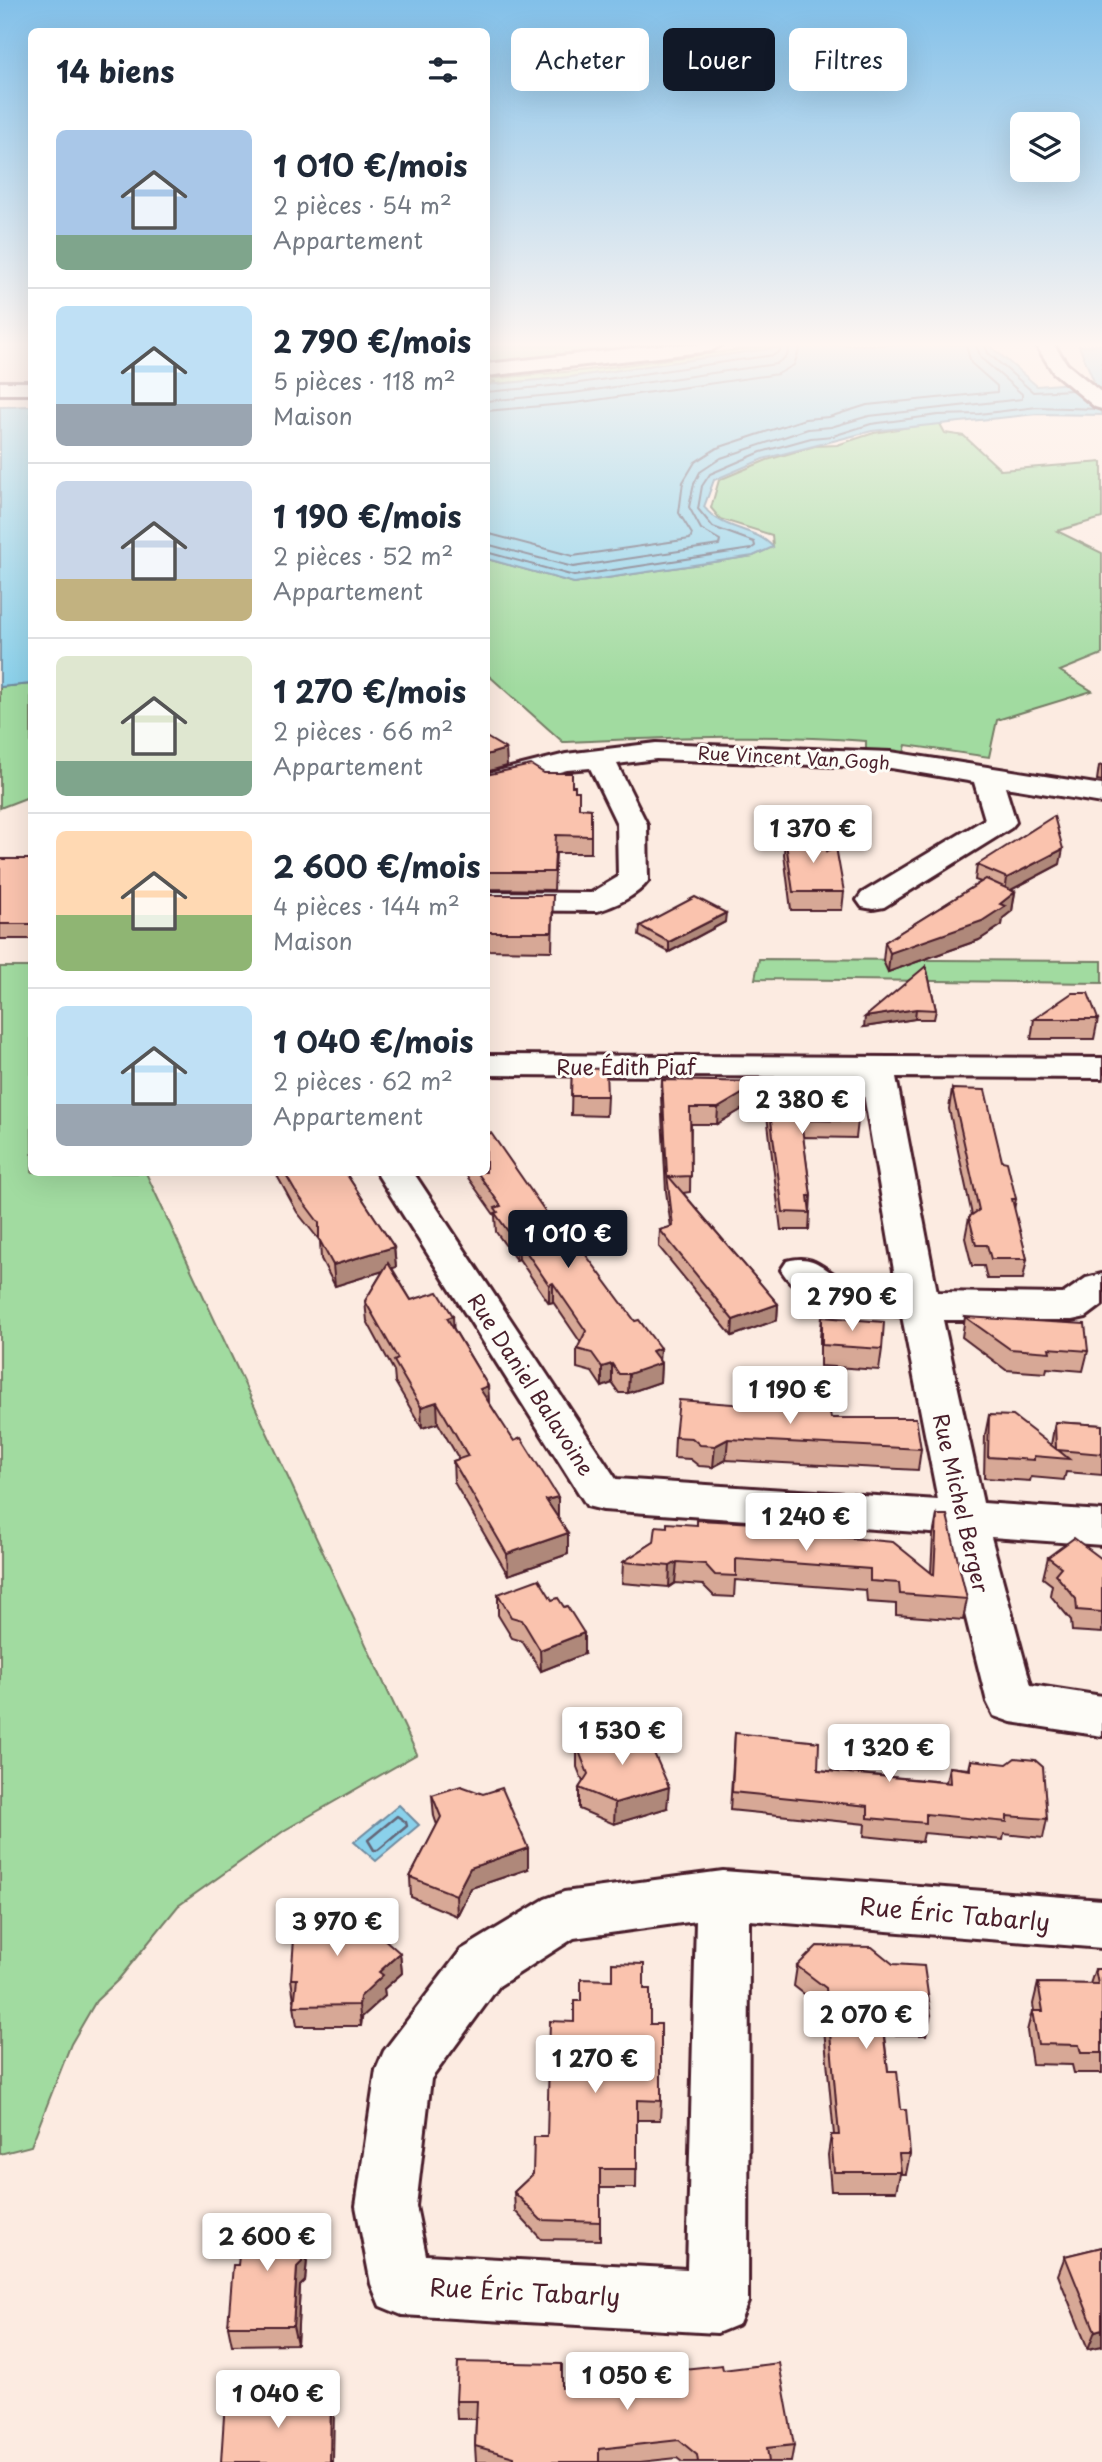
<!DOCTYPE html>
<html lang="fr">
<head>
<meta charset="utf-8">
<style>
	:root { --surface:#fff; --page:#f2f2f3; --text:#1f2937; --muted:#747a83; --line:#e0e1e3; --accent:#111827 }
	body { margin:0; font-family:"Playpen Sans",sans-serif; background:var(--page); color:var(--text); height:100vh; display:flex; flex-direction:column; font-size:26px; white-space:nowrap }
	* { box-sizing:border-box; margin:0 }
	p { font-size:23px; color:var(--muted) }
	.icon { flex:none; width:38px; height:38px; fill:none; stroke:currentColor; stroke-width:2; stroke-linecap:round; stroke-linejoin:round }
	.map { position:relative; flex:1; overflow:hidden }
	.details { position:absolute; left:28px; top:28px; width:462px; height:1148px; display:flex; flex-direction:column; background:var(--surface); border-radius:10px; box-shadow:0 7px 28px #0002 }
	.details>* { flex:none }
	.top-card { position:absolute; left:511px; top:28px; width:485px; height:63px; display:flex; gap:14px }
	.fabs { position:absolute; left:1010px; top:112px; display:grid; gap:14px }
	.fabs a { display:grid; place-items:center; width:70px; height:70px; border-radius:10px; background:var(--surface); box-shadow:0 7px 28px #0002; font-size:35px }
	.price { position:absolute; translate:-50% -60px; padding:0 16px; border-radius:7px; background:#fff; color:#222; font-size:23px; line-height:46px; filter:drop-shadow(0 2px 4px #0008) }
	.price::after { content:''; position:absolute; left:50%; top:42px; width:21px; height:16px; margin-left:-10px; background:inherit; clip-path:polygon(0 0,100% 0,50% 100%) }
	.price.current { background:var(--accent); color:#fff }
	ul { padding:0; list-style:none }
	li { display:flex; align-items:center; gap:21px; height:175px; padding:0 28px }
	li+li { border-top:2px solid var(--line) }
	li span { display:grid; place-items:center; flex:none; width:196px; height:140px; border-radius:10px; color:#555 }
	li>.icon { margin-inline-start:auto }
	span .icon { width:84px; height:84px; fill:#fffc; stroke-width:1 }
	li b { font-size:30px }
	h2 { display:flex; justify-content:space-between; align-items:center; height:84px; padding:0 28px; font-size:30px }
	.tag { padding:0 24px; border-radius:10px; background:var(--surface); box-shadow:0 7px 28px #0002; font-size:24px; line-height:63px }
	.tag.current { background:var(--accent); color:#fff }
	.map>svg:first-child { display:block }
	.built { fill:#fbdfd2 }
	.green { fill:#a1dba0; stroke:#767d66; stroke-width:2 }
	.water { fill:#8ad1eb; stroke:#708a9e; stroke-width:2 }
	.lines { fill:none; stroke-linecap:round; stroke-linejoin:round }
	.shore-far1 { stroke:#646678; stroke-width:2 }
	.shore { stroke:#646678; stroke-width:2.5 }
	.minor-casing { stroke:#4a1f2b; stroke-width:6 }
	.minor { fill:#fdfcf7; fill-rule:evenodd }
	.wall { fill:#d7a896; stroke:#4a1f2b; stroke-width:2 }
	.shaded-wall { fill:#af887a; stroke:#4a1f2b; stroke-width:2 }
	.building { fill:#fac3ae; stroke:#4a1f2b; stroke-width:2 }
	.labels { text-anchor:middle; dominant-baseline:central; stroke-width:6; stroke-linejoin:round; paint-order:stroke }
	.far-street-label { font-size:18px; fill:#4a1f2b; stroke:#fdfcf7 }
	.street-label { font-size:21px; fill:#4a1f2b; stroke:#fdfcf7 }
	.near-street-label { font-size:24px; fill:#4a1f2b; stroke:#fdfcf7 }
</style>
</head>
<body>
<div class="map">
<svg width="1102" height="2462" viewBox="0 0 1102 2462">
	<rect width="100%" height="100%" fill="#fcebe1"/>
	<filter id="ink" filterUnits="userSpaceOnUse"><feTurbulence type="fractalNoise" baseFrequency=".0143" numOctaves="2"/><feDisplacementMap in="SourceGraphic" scale="14" xChannelSelector="R" yChannelSelector="G"/><feConvolveMatrix kernelMatrix="1 2 1 2 8 2 1 2 1" color-interpolation-filters="sRGB"/></filter>
	<g filter="url(#ink)">
		<path class="built" d="M0 345H21L31 352V381H0Z"/>
		<g class="green">
			<path d="M486 345H673L487 366Z"/>
			<path d="M773 345H797L571 377 487 385V383L496 382 487 379 587 370Z"/>
			<path d="M939 422 945 433 964 436 1001 470 1102 462V518L1057 531 1102 553V654L1060 671 1092 691 997 720 989 757 906 745 904 753 866 750V741C765 733 664 738 563 742L487 674V559L574 583 753 556 773 547 772 535 720 519 711 508 719 480 767 460 815 446 837 445 874 433Z"/>
			<path d="M31 684V796L0 808V687Z"/>
			<path d="M759 959 1102 961V983L755 979Z"/>
			<path d="M0 967H31L32 1172 146 1173 417 1754 285 1830 178 1906 118 1980 96 2001 71 2044 31 2146 0 2154Z"/>
		</g>
		<g class="water">
			<path d="M797 345H989L1037 386 1094 381 1079 346 1102 345V415L1037 414 872 431 763 459 714 480 704 507C724 532 754 526 773 547L753 556 574 583 487 559V385L571 377Z"/>
			<path d="M31 406V684L0 687V407Z"/>
			<path d="M399 1805 419 1825 376 1861 354 1842Z"/>
		</g>
		<g class="lines">
			<g class="shore-far1">
				<path d="M985 345 988 353 1033 392 1072 390"/>
				<path d="M486 392 572 384 774 355 780 351 781 345"/>
				<path d="M486 401 573 393 776 364 787 356 790 345"/>
				<path d="M486 411 575 403 778 374 794 365 801 345"/>
				<path d="M486 533 573 556 690 539 692 534 679 513 683 482 695 462 717 448 805 419 829 417 867 405 997 392V386L971 363 966 345"/>
				<path d="M486 544 573 567 719 545 720 540 701 529 689 507 694 484 700 472 721 458 808 429 831 427 869 416 1022 399V394L981 358 976 345"/>
				<path d="M486 552 574 576 751 549 755 546 754 542 713 527 698 509 702 486 710 474 761 452 811 438 833 436 871 424 938 415 979 414 1037 407 1097 409"/>
			</g>
			<path class="shore" d="M397 1816 406 1822 407 1826 378 1850H374L368 1840Z"/>
			<defs>
				<g id="minor">
					<path d="M662 345H721L711 351 486 376V364Z"/>
					<path d="M1036 345H1054L1067 364 1102 393V409L1095 407 1053 372Z"/>
					<rect x="0" y="382" width="32" height="12"/>
					<path d="M656 743 891 752 1102 785V803L1005 787 1016 822 1011 828 884 907 873 909 862 907 857 900 862 893 985 819 974 782 891 768 656 759 617 764 647 824 648 881C638 895 614 907 597 911L486 910V892L591 893 618 877 617 824 590 768 567 770 486 791V774L566 754Z"/>
					<path d="M486 1055 1102 1058V1078L896 1077 937 1292 1063 1294 1086 1278 1102 1274V1305L1086 1317 1072 1320H943L983 1503 1102 1511V1545L991 1537 1031 1685 1102 1696V1736L1011 1722 994 1716 987 1702 945 1534 603 1510 587 1506 376 1172H413L616 1479 938 1500 902 1316C859 1311 807 1311 781 1270L787 1261C817 1253 823 1271 847 1282 860 1289 882 1287 897 1288L861 1077 486 1075Z"/>
					<path d="M723 1871 1102 1900V1948L749 1920 748 2302 739 2324 717 2333 402 2315 380 2306 371 2284 356 2206 376 2070 384 2051 461 1950 545 1899 564 1892ZM696 1921 687 2269 426 2255 416 2206 431 2079 499 1986 574 1938Z"/>
				</g>
			</defs>
			<use href="#minor" class="minor-casing"/>
			<use href="#minor" class="minor"/>
		</g>
		<g class="wall">
			<path d="M1102 765V781L1097 780 1099 766Z"/>
			<path d="M544 773 572 786 575 791 579 808 591 809V853H556L554 890 486 889V775Z"/>
			<path d="M785 836 844 892 842 910H791L784 854Z"/>
			<rect x="0" y="859" width="32" height="80"/>
			<path d="M1060 864 1011 890 1015 892 1012 911 1003 918 1002 925 979 940 888 972 883 961 885 942 981 882 975 880 977 865Z"/>
			<path d="M486 895 553 913 552 951 486 950Z"/>
			<path d="M725 922 669 952 639 936 640 926Z"/>
			<path d="M926 966 936 1010 934 1019H915L864 1027Z"/>
			<path d="M1034 1019H1098L1094 1039H1031Z"/>
			<path d="M572 1068 607 1096 606 1116 571 1115Z"/>
			<path d="M662 1080 761 1098 717 1124H691L690 1192 683 1193 778 1304 777 1320 732 1336 659 1247 660 1230 671 1227 666 1191 661 1096Z"/>
			<path d="M952 1089 1002 1161 1016 1199 1014 1210 1027 1259 1023 1279H987L984 1266H972L965 1238 969 1217 972 1215 949 1109Z"/>
			<path d="M767 1090 858 1121 856 1138 803 1137 811 1196 809 1230H781L766 1107Z"/>
			<path d="M275 1172H345L394 1247 396 1267 392 1268 411 1300 454 1329 488 1386 489 1402 558 1518 568 1533V1554L508 1575 454 1482 453 1461 459 1459 438 1423 422 1428 395 1382 394 1371 367 1321 365 1301 383 1271 335 1286 321 1259 320 1241 297 1212Z"/>
			<path d="M464 1172H486L550 1218 661 1363 660 1382 628 1393H619L612 1383 602 1387 592 1372 577 1368V1349L581 1343 553 1302 549 1303 519 1259 516 1260 496 1232 495 1216Z"/>
			<path d="M822 1317 882 1349 879 1370 820 1366V1338Z"/>
			<path d="M965 1317 1088 1351 1083 1371 1047 1368 1046 1373 1006 1370 962 1337Z"/>
			<path d="M989 1415 1051 1445 1055 1422 1102 1425V1475L1066 1472 1064 1480 1031 1477 1030 1481 984 1478 985 1435Z"/>
			<path d="M831 1418 921 1449 918 1470 726 1460 713 1467 699 1466 690 1459 674 1458 675 1437Z"/>
			<path d="M937 1515 967 1599 963 1620 896 1615V1604L867 1602 866 1590 735 1580 734 1597 714 1596 703 1585 675 1583 669 1587 622 1583 623 1562 654 1542 796 1533 931 1573 933 1536Z"/>
			<path d="M1048 1557 1102 1559V1633L1072 1631 1071 1620 1050 1595 1052 1585 1043 1578Z"/>
			<path d="M498 1594 584 1654 541 1671 522 1641 512 1638 498 1615Z"/>
			<path d="M735 1733 818 1770 946 1782 949 1767 969 1769 971 1760 1047 1819 1043 1838 1004 1834 1003 1840 924 1833 922 1842 864 1836 865 1824 730 1810Z"/>
			<path d="M577 1746 667 1808 614 1824 579 1809V1788L583 1782 577 1767Z"/>
			<path d="M432 1795 528 1869 471 1888 457 1916 411 1897 410 1877 437 1825 434 1816Z"/>
			<path d="M400 1953 402 1973 384 1989 385 1996 362 2017 361 2026H297L294 2006 295 2000H294L291 1979Z"/>
			<path d="M797 1966 931 2015 926 2035H884L888 2071 901 2109 910 2154 906 2174H900L896 2191H831L828 2155 831 2135H834L822 2008 794 1986Z"/>
			<path d="M1095 1969H1102V2073H1074L1072 2065 1032 2064 1027 2031 1032 2011H1034L1033 2004 1038 1983 1090 1984Z"/>
			<path d="M644 1989 661 2101 660 2120H637L636 2188H600V2240L541 2239 515 2211 514 2192 533 2174 547 2137 574 2022 581 2001Z"/>
			<path d="M309 2238 305 2281 300 2286 297 2344 232 2345 228 2326 238 2265Z"/>
			<path d="M1102 2247V2346L1088 2349 1058 2275 1065 2256Z"/>
			<path d="M723 2370 794 2445 791 2462H682L677 2458 640 2462H476L475 2446 476 2419H457L456 2401 562 2388 633 2390 634 2374Z"/>
		</g>
		<g class="shaded-wall">
			<path d="M506 749 507 766 486 772V755Z"/>
			<path d="M1063 849 1060 864 1005 893 1007 878Z"/>
			<path d="M1015 892 1012 911 1003 918 1002 925 979 940 888 972 890 953 1000 904Z"/>
			<path d="M726 913 725 922 669 952V942Z"/>
			<path d="M916 1009 915 1019 864 1027 865 1017Z"/>
			<path d="M762 1082 761 1098 717 1124 718 1108Z"/>
			<path d="M518 1240 519 1259 516 1260 515 1241Z"/>
			<path d="M394 1247 396 1267 335 1286 333 1265Z"/>
			<path d="M553 1283V1302L549 1303V1285Z"/>
			<path d="M778 1304 777 1320 732 1336 733 1320Z"/>
			<path d="M453 1316 454 1336 447 1318Z"/>
			<path d="M660 1348 659 1364 661 1363 660 1382 628 1393 629 1374 652 1351Z"/>
			<path d="M612 1364V1383L602 1387V1367Z"/>
			<path d="M488 1386 489 1407 480 1389Z"/>
			<path d="M437 1402 438 1423 422 1428 421 1407Z"/>
			<path d="M728 1439 726 1460 713 1467 715 1446Z"/>
			<path d="M558 1497V1518L546 1500Z"/>
			<path d="M568 1533V1554L508 1575 507 1554Z"/>
			<path d="M677 1562 675 1583 669 1587 670 1566Z"/>
			<path d="M584 1633V1654L541 1671 540 1650Z"/>
			<path d="M669 1787 667 1808 614 1824 615 1803Z"/>
			<path d="M528 1848V1869L471 1888 457 1916 456 1895 470 1868Z"/>
			<path d="M400 1953 402 1973 384 1989 385 1996 362 2017 361 2026 359 2005 360 1997 379 1972Z"/>
			<path d="M306 2218 309 2238 305 2281 300 2286 297 2344 293 2326 297 2267Z"/>
			<path d="M1102 2329V2346L1088 2349 1095 2331Z"/>
			<path d="M331 2394 334 2412 333 2462H330Z"/>
		</g>
		<g class="building">
			<path d="M486 737 506 749 486 755Z"/>
			<path d="M531 765 544 773H572V786H575V791H579V808L591 809V836L556 835 554 872H486V775Z"/>
			<path d="M1054 816 1063 849 1007 878 977 865Z"/>
			<path d="M825 835 827 851 836 847 844 892H793L785 836Z"/>
			<rect x="0" y="859" width="32" height="65"/>
			<path d="M986 879 1015 892 1000 904 1005 906 982 921 890 953 885 942Z"/>
			<path d="M486 895H553L552 932H486Z"/>
			<path d="M695 897 726 913 669 942 640 926Z"/>
			<path d="M926 966 936 1010 916 1009 865 1017Z"/>
			<path d="M1072 993H1088L1098 1019H1034Z"/>
			<path d="M572 1068 606 1069 607 1096H571Z"/>
			<path d="M662 1080 762 1082 718 1108H690L691 1176 669 1177 778 1304 733 1320 660 1230 673 1226 667 1174Z"/>
			<path d="M952 1089 985 1090 1002 1161 1007 1162 1016 1199H1012L1027 1259H991L987 1245H976L969 1217 979 1210Z"/>
			<path d="M767 1090H854L858 1121 801 1120 811 1196H808L810 1213 783 1212Z"/>
			<path d="M491 1133 550 1218 557 1216 635 1321 639 1320 660 1348 652 1351 661 1363 629 1374H619L612 1364 602 1367 592 1353 577 1349 586 1331 553 1283 549 1285 518 1240 515 1241 495 1213 498 1212 495 1208 501 1206 477 1172H486V1134Z"/>
			<path d="M284 1172H345L394 1247 333 1265 319 1239V1223L295 1191Z"/>
			<path d="M388 1263 411 1300 438 1292 453 1316 447 1318 488 1386 480 1389 514 1441 521 1438 558 1497 546 1500 568 1533 507 1554 453 1461 468 1456 437 1402 421 1407 394 1361 398 1359 365 1301Z"/>
			<path d="M822 1317 884 1322 882 1349 822 1345Z"/>
			<path d="M965 1317 1085 1324 1088 1351 1049 1348 1050 1352 1010 1349Z"/>
			<path d="M679 1400 811 1410 830 1413 831 1418H916L921 1449 728 1439 715 1446 700 1445 692 1438 675 1437Z"/>
			<path d="M989 1415 1013 1416 1056 1449 1055 1422 1102 1425V1454L1058 1450 1069 1459 1034 1456V1460L988 1457Z"/>
			<path d="M937 1515H947L967 1599 900 1594 899 1583 870 1581V1569L736 1559V1576L715 1575 705 1564 677 1562 670 1566 623 1562 654 1542 656 1526 667 1527V1523L697 1525V1520L796 1525V1533L893 1542 934 1575Z"/>
			<path d="M1074 1538 1102 1559V1612L1077 1610 1076 1599 1055 1574 1061 1567 1048 1557Z"/>
			<path d="M539 1579 552 1600 558 1598 564 1607 567 1606 584 1633 540 1650 522 1620 511 1617 498 1594Z"/>
			<path d="M643 1728 669 1787 615 1803 579 1788 588 1774 577 1746Z"/>
			<path d="M735 1733 819 1742 818 1770 950 1783 949 1767 971 1770V1760L1007 1764 1015 1758 1035 1760 1043 1767 1047 1819 1007 1816V1822L926 1814V1823L868 1818V1806L732 1792Z"/>
			<path d="M461 1786 483 1794 502 1788 528 1848 470 1868 456 1895 410 1877 441 1817 432 1795Z"/>
			<path d="M346 1905 400 1953 379 1972 383 1975 360 1997 359 2005 294 2006 297 1979H291L296 1913H337Z"/>
			<path d="M817 1946 872 1947 893 1964 924 1966 931 2015 881 2014 888 2071H897L901 2109H906L910 2154H899L901 2172H834L831 2135H839L826 1988 797 1966Z"/>
			<path d="M612 1963 644 1964V1989H650V2024H661V2101L637 2100V2169H600V2222L541 2220 514 2192 533 2174 534 2137H547L550 2021 574 2022V2001H581V1979L612 1980Z"/>
			<path d="M1095 1969H1102V2053H1081L1079 2045 1038 2044 1032 2011H1043L1038 1983 1098 1984Z"/>
			<path d="M306 2218 302 2262 297 2267 293 2326H228L233 2265H238L243 2219Z"/>
			<path d="M1102 2247V2329L1095 2331 1065 2256Z"/>
			<path d="M458 2362 562 2364V2388L636 2390 634 2374 722 2365 723 2370 779 2363 794 2445 767 2448 769 2462H698L697 2455 679 2440 599 2449V2462H514V2457L475 2446 477 2401H456Z"/>
			<path d="M331 2394 330 2462H221L225 2401Z"/>
		</g>
	</g>
	<linearGradient id="sky" x2="0" y2="1"><stop stop-color="#82c0e9"/><stop offset="0.5" stop-color="#fef6f2"/><stop offset="1" stop-color="#fef6f2" stop-opacity="0"/></linearGradient>
	<rect width="1102" height="689" fill="url(#sky)"/>
	<g class="labels">
		<g class="far-street-label">
			<text transform="translate(794 757) rotate(3)">Rue Vincent Van Gogh</text>
		</g>
		<g class="street-label">
			<text x="626" y="1066">Rue Édith Piaf</text>
			<text transform="translate(532 1384) rotate(57)">Rue Daniel Balavoine</text>
			<text transform="translate(962 1503) rotate(77)">Rue Michel Berger</text>
		</g>
		<g class="near-street-label">
			<text transform="translate(955 1913) rotate(5)">Rue Éric Tabarly</text>
			<text transform="translate(525 2291) rotate(3)">Rue Éric Tabarly</text>
		</g>
	</g>
</svg>
<div class="fabs">
<a><svg class="icon" aria-label="layers" viewBox="0 0 24 24"><path d="M12 4l9 5-9 5-9-5zM3 14l9 5 9-5"/></svg></a>
</div>
<b class="price" style="left:813px;top:865px">1 370 €</b>
<b class="price" style="left:802px;top:1136px">2 380 €</b>
<b class="price current" style="left:568px;top:1270px">1 010 €</b>
<b class="price" style="left:852px;top:1333px">2 790 €</b>
<b class="price" style="left:790px;top:1426px">1 190 €</b>
<b class="price" style="left:806px;top:1553px">1 240 €</b>
<b class="price" style="left:622px;top:1767px">1 530 €</b>
<b class="price" style="left:889px;top:1784px">1 320 €</b>
<b class="price" style="left:337px;top:1958px">3 970 €</b>
<b class="price" style="left:866px;top:2051px">2 070 €</b>
<b class="price" style="left:595px;top:2095px">1 270 €</b>
<b class="price" style="left:267px;top:2273px">2 600 €</b>
<b class="price" style="left:627px;top:2412px">1 050 €</b>
<b class="price" style="left:278px;top:2430px">1 040 €</b>
<div class="top-card">
<a class="tag">Acheter</a>
<a class="tag current">Louer</a>
<a class="tag">Filtres</a>
</div>
<section class="details">
<h2>14 biens<svg class="icon" aria-label="filters" viewBox="0 0 24 24"><path d="M4 7h16M4 17h16"/><circle cx="9" cy="7" r="2"/><circle cx="15" cy="17" r="2"/></svg></h2>
<ul>
<li><span style="background:linear-gradient(#a9c7e8 75%,#7fa58c 0)"><svg class="icon" aria-label="home" viewBox="0 0 24 24"><path d="M3 11l9-7 9 7M6 9v11h12V9"/></svg></span><div><b>1 010 €/mois</b><p>2 pièces · 54 m²</p><p>Appartement</p></div></li>
<li><span style="background:linear-gradient(#bfe0f5 70%,#9aa5b1 0)"><svg class="icon" aria-label="home" viewBox="0 0 24 24"><path d="M3 11l9-7 9 7M6 9v11h12V9"/></svg></span><div><b>2 790 €/mois</b><p>5 pièces · 118 m²</p><p>Maison</p></div></li>
<li><span style="background:linear-gradient(#c9d6e8 70%,#c2b280 0)"><svg class="icon" aria-label="home" viewBox="0 0 24 24"><path d="M3 11l9-7 9 7M6 9v11h12V9"/></svg></span><div><b>1 190 €/mois</b><p>2 pièces · 52 m²</p><p>Appartement</p></div></li>
<li><span style="background:linear-gradient(#dfe7d0 75%,#7fa58c 0)"><svg class="icon" aria-label="home" viewBox="0 0 24 24"><path d="M3 11l9-7 9 7M6 9v11h12V9"/></svg></span><div><b>1 270 €/mois</b><p>2 pièces · 66 m²</p><p>Appartement</p></div></li>
<li><span style="background:linear-gradient(#ffd9b3 60%,#8fb573 0)"><svg class="icon" aria-label="home" viewBox="0 0 24 24"><path d="M3 11l9-7 9 7M6 9v11h12V9"/></svg></span><div><b>2 600 €/mois</b><p>4 pièces · 144 m²</p><p>Maison</p></div></li>
<li><span style="background:linear-gradient(#bfe0f5 70%,#9aa5b1 0)"><svg class="icon" aria-label="home" viewBox="0 0 24 24"><path d="M3 11l9-7 9 7M6 9v11h12V9"/></svg></span><div><b>1 040 €/mois</b><p>2 pièces · 62 m²</p><p>Appartement</p></div></li>
</ul>
</section>
</div>
</body>
</html>
